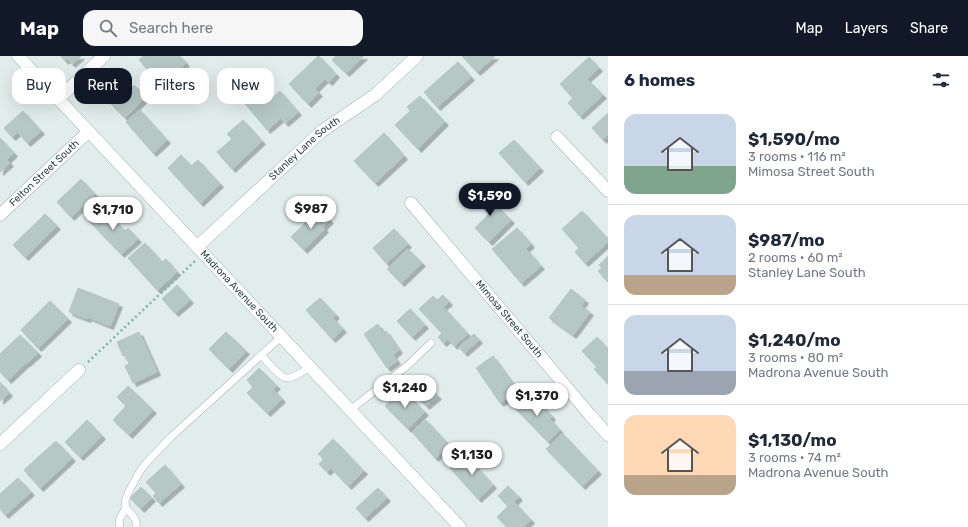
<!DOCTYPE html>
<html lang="en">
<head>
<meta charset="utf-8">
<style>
	:root { --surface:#fff; --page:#f6f6f7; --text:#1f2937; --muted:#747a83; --line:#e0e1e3; --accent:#111827 }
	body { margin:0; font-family:Rubik,sans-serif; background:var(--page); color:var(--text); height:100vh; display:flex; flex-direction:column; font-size:15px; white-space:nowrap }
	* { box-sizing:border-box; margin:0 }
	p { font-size:13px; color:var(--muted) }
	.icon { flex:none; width:22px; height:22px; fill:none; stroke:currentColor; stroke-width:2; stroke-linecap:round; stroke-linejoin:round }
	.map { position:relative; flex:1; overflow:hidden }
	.sheet { display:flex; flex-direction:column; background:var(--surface); width:360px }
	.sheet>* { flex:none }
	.hud { position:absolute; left:12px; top:12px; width:380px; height:36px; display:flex; gap:8px }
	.price { position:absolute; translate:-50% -34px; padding:0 9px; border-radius:14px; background:#fff; color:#222; font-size:13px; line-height:26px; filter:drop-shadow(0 1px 2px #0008) }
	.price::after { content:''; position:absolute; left:50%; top:24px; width:12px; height:9px; margin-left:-6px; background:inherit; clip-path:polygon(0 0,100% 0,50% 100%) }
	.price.active { background:var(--accent); color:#fff }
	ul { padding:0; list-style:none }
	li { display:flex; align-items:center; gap:12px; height:100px; padding:0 16px }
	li+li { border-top:1px solid var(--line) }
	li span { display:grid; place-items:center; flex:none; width:112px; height:80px; border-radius:12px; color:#555 }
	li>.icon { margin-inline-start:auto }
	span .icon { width:48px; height:48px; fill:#fffc; stroke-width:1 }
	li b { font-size:17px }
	h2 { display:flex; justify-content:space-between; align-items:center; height:48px; padding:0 16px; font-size:17px }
	.pill { padding:0 14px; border-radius:12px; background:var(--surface); box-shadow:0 4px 16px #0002; font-size:14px; line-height:36px }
	.pill.active { background:var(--accent); color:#fff }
	header { display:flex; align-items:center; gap:24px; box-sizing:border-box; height:56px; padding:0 20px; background:var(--accent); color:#fff }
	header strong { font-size:19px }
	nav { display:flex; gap:22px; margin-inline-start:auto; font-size:14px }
	.search { width:280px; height:36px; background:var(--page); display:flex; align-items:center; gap:10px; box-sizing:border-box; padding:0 14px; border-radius:12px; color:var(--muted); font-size:15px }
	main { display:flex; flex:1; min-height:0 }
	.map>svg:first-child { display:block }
	.building { fill:#b6c8c5; stroke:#b3c7c4; filter:url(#shadow) }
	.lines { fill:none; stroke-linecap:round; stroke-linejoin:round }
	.lane-casing { stroke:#a3b5b4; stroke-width:8 }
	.street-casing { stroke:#a3b5b4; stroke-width:13 }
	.secondary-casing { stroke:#9ebab7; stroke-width:13 }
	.path { stroke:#7eb3b1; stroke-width:2.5; stroke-dasharray:2 3; stroke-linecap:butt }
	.lane { stroke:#fff; stroke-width:7 }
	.street { stroke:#fff; stroke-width:12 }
	.secondary { stroke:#fff; stroke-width:12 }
	.labels { text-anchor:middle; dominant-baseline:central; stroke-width:3.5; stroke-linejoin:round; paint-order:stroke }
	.street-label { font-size:10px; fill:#1f3f3f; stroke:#f2f9f7 }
</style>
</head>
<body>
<header>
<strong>Map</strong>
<div class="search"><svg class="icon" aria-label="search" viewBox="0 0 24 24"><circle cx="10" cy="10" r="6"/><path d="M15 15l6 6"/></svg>Search here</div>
<nav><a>Map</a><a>Layers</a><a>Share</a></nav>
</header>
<main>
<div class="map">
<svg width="608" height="471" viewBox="0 0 608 471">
	<defs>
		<filter id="shadow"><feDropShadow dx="3.5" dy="3.5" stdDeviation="0" flood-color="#0004"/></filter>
	</defs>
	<rect width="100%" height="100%" fill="#e1edeb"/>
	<g class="building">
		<path d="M61 0H81L72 8 67 3 65 5Z"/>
		<path d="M143 0H180L186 7 169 23 164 18 157 24 139 4Z"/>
		<path d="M318 0H319L336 18 329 26 325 23 315 33 319 37 308 48 289 28Z"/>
		<path d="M336 0H364L346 17 332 4Z"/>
		<path d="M462 0H495L477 16Z"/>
		<path d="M589 1 599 12 587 23 603 39 580 60 568 47 573 42 560 28Z"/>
		<path d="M458 6 471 21 437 51 424 36Z"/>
		<path d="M254 23 271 43 280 35 298 56 285 67 281 62 267 74 237 38Z"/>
		<path d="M134 29 146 41 125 62 111 48 122 36 125 39Z"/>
		<path d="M420 40 445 66 418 93 395 69 410 55 407 51Z"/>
		<path d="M140 54 167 84 153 97 126 66Z"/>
		<path d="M23 55 41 75 27 87 18 76 12 81 4 72Z"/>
		<path d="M608 57V79L603 84 592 72Z"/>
		<path d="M243 64 262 85 232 113 217 96 232 83 227 78Z"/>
		<path d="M384 77 404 100 375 127 354 105Z"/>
		<path d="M0 82 14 97 7 104 10 107 0 116Z"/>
		<path d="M514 84 540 112 525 126 499 97Z"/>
		<path d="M181 99 191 110 198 104 220 128 200 147 168 112Z"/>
		<path d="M81 123 95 138 71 161 57 146Z"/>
		<path d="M479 133 511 164 489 186 475 172 489 158 471 140Z"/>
		<path d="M102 151 125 175 128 172 138 183 121 198 88 164Z"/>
		<path d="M319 153 330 164 323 171 325 173 304 194 291 181Z"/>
		<path d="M582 155 608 183V186L585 207 575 196 579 192 562 173Z"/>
		<path d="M45 158 57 170 25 201 13 189Z"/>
		<path d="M517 172 531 188 526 193 541 210 521 227 492 193Z"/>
		<path d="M394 173 408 188 386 207 373 192Z"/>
		<path d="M145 187 162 206 166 203 177 216 157 234 128 202Z"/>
		<path d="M408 193 422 207 401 227 387 213Z"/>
		<path d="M608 200V223L607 225 598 215 602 212 599 209Z"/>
		<path d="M177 229 190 244 175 257 162 243Z"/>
		<path d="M78 232 119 248 110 270 88 261 87 263 69 256Z"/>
		<path d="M571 233 585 244 581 250 590 256 573 279 549 262Z"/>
		<path d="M443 239 449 246 443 251 468 278 454 290 448 283 443 287 438 281 442 277 419 253 433 240 437 244Z"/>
		<path d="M320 242 336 259 333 262 343 273 332 283 306 254Z"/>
		<path d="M50 245 68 263 38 292 21 274Z"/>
		<path d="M410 253 425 269 412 281 397 265Z"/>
		<path d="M378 268 383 277 386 275 399 294 393 299 397 305 387 312 364 278Z"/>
		<path d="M139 276 157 316 133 327 125 310 129 308 125 299 123 300 117 286Z"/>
		<path d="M226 276 246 295 229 313 209 293Z"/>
		<path d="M474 278 479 284 464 297 459 291Z"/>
		<path d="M20 279 38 297 27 307H26L8 324 0 316V298Z"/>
		<path d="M597 281 608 293V328L594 313 597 311 582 295Z"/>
		<path d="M493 300 518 335 500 347 476 312Z"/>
		<path d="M259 312 277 330 273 333 282 343 267 357 247 337 253 331 247 324Z"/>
		<path d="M0 326 9 337 0 345Z"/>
		<path d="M427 329 438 340 426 350 416 339Z"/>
		<path d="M128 330 153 354 129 379 113 364 126 350 117 341Z"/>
		<path d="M402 333 425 356 408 373 385 350Z"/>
		<path d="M526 338 532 344 534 341 552 360 550 363 560 374 548 386 513 350Z"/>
		<path d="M87 364 102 380 80 401 65 386Z"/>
		<path d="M426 364 449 389 435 402 412 376Z"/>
		<path d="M562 377 598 415 582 430 546 393Z"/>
		<path d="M333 383 364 415 348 430 331 412 327 416 319 408 324 403 318 398Z"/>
		<path d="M56 385 72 402 40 432 24 414Z"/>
		<path d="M465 398 493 429 478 443 450 412Z"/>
		<path d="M165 409 181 428 159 447 153 440 156 437 146 426Z"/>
		<path d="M18 422 31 436 5 459 0 453V438Z"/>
		<path d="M508 430 519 441 514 446 531 464 524 471H507L497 461 508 450 498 440Z"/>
		<path d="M141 431 152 442 141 453 130 442Z"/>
		<path d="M378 432 387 442 365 462 356 452Z"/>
	</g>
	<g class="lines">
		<defs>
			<g id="lane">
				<path d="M261 299C266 304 280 322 287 322 293 323 305 314 310 311"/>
				<path d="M350 354 407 310 431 287"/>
				<path d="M126 452C131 458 138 463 136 471"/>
				<path d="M120 471 119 467 120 462 126 452 125 445 129 435 140 415 147 406 171 381 281 281"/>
			</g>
			<g id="street">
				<path d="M58 43 104 0"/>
				<path d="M557 81 608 135"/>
				<path id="s1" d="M411 147 590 359 608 379"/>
				<path id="s2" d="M0 159 88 76"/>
				<path id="s3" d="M197 191 309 87 322 75 375 39 417 0"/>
				<path d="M0 388 79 314"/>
			</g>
			<g id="secondary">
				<path id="s4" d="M18 0 460 471"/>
			</g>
		</defs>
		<use href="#lane" class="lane-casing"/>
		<use href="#street" class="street-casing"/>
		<use href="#secondary" class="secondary-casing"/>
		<path class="path" d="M88 306 195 205"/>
		<use href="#lane" class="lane"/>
		<use href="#street" class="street"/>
		<use href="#secondary" class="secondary"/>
	</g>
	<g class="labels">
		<g class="street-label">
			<text stroke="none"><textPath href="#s3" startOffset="146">Stanley Lane South</textPath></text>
			<text stroke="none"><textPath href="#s2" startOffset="61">Felton Street South</textPath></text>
			<text stroke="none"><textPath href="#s4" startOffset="323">Madrona Avenue South</textPath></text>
			<text stroke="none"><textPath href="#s1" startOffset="152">Mimosa Street South</textPath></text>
		</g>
	</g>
</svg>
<b class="price active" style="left:490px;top:161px">$1,590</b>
<b class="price" style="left:311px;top:174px">$987</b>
<b class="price" style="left:113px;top:175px">$1,710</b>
<b class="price" style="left:405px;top:353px">$1,240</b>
<b class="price" style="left:537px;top:361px">$1,370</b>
<b class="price" style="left:472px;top:420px">$1,130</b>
<div class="hud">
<a class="pill">Buy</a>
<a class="pill active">Rent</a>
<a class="pill">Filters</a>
<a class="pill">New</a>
</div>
</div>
<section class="sheet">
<h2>6 homes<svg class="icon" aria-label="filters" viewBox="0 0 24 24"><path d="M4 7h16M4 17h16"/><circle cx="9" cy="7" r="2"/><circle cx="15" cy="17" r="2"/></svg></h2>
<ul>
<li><span style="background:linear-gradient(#c9d6e8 65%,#7fa58c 0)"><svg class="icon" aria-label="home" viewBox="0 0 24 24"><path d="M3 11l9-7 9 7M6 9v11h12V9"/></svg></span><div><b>$1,590/mo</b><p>3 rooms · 116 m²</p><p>Mimosa Street South</p></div></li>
<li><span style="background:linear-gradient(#c9d6e8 75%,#b9a48a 0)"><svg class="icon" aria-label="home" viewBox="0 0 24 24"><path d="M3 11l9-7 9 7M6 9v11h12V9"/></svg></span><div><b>$987/mo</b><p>2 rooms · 60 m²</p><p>Stanley Lane South</p></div></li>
<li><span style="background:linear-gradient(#c9d6e8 70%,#9aa5b1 0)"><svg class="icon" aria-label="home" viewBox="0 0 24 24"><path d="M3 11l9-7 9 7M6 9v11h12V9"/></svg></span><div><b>$1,240/mo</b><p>3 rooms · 80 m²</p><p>Madrona Avenue South</p></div></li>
<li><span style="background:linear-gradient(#ffd9b3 75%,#b9a48a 0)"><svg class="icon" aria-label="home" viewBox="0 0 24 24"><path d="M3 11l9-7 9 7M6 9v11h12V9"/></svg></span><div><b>$1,130/mo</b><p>3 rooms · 74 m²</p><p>Madrona Avenue South</p></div></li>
</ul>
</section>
</main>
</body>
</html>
